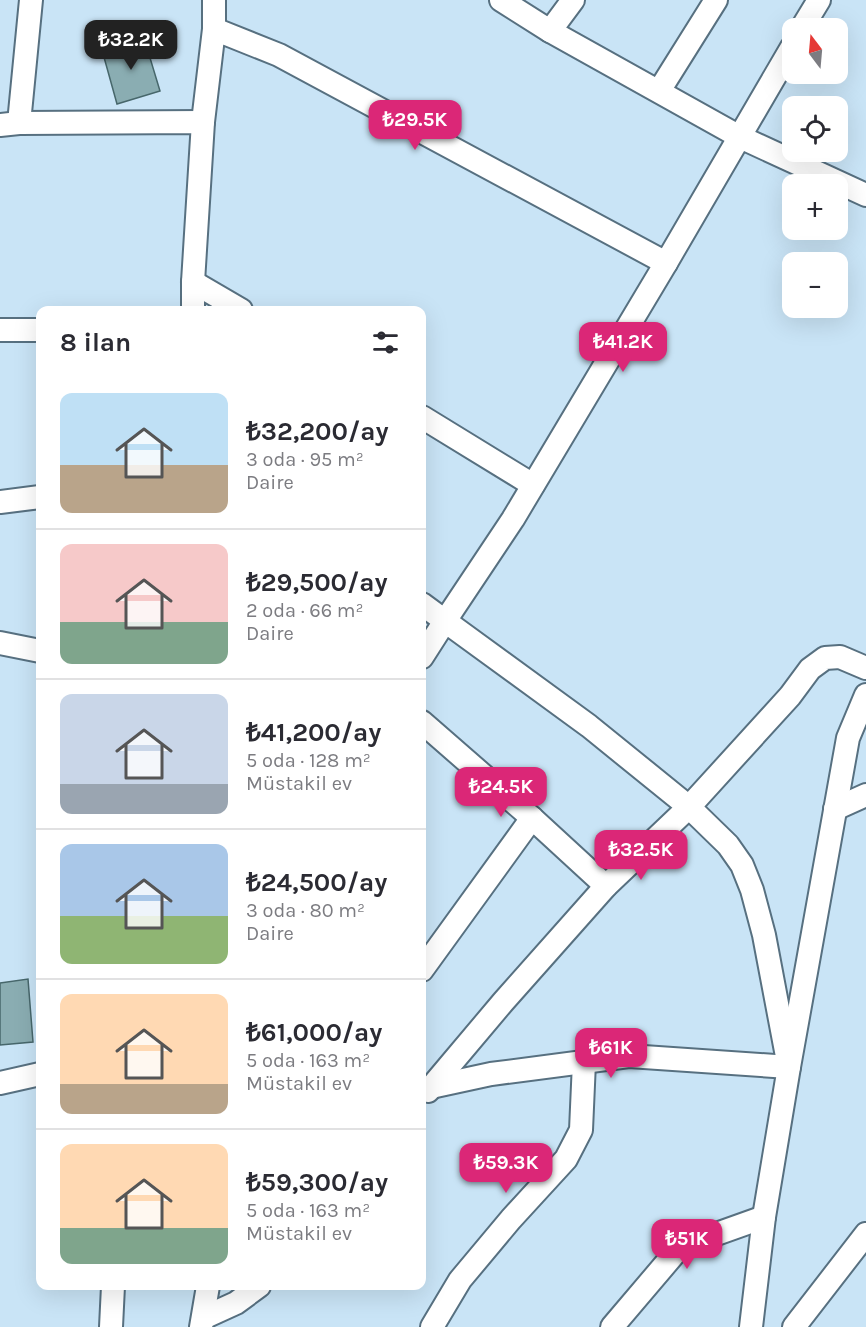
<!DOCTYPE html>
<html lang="tr">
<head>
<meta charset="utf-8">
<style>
	:root { --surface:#fff; --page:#f7f7f7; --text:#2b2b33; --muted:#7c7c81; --line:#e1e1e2; --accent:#db2777 }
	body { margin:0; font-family:Karla,sans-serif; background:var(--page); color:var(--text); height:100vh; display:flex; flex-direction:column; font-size:22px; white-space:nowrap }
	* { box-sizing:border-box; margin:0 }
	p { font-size:20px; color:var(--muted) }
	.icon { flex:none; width:33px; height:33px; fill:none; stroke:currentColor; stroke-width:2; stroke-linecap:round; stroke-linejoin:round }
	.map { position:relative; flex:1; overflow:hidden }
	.sheet { position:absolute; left:36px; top:306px; width:390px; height:984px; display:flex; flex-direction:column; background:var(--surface); border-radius:12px; box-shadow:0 6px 24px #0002 }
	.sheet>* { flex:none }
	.needle { width:39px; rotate:344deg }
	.buttons { position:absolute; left:782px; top:18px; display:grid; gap:12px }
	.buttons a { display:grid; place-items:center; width:66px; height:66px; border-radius:12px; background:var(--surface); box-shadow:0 6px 24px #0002; font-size:30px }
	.price { position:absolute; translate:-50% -51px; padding:0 14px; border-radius:12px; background:var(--accent); color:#fff; font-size:20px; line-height:39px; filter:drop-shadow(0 2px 3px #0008) }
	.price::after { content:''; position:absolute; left:50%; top:36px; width:18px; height:14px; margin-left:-9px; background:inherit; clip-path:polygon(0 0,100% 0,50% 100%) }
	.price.active { background:#222; color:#fff }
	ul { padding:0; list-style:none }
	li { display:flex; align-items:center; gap:18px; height:150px; padding:0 24px }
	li+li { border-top:2px solid var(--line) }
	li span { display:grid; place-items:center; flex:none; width:168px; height:120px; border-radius:12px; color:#555 }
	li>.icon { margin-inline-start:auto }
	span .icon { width:72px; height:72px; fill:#fffc; stroke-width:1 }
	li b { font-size:26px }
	h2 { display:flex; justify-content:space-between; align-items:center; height:72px; padding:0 24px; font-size:26px }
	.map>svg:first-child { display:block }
	.building { fill:#8aadb2; stroke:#47676b; stroke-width:1.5 }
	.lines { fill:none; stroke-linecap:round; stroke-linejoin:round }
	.minor-casing { stroke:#577080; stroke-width:26 }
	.minor { stroke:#fff; stroke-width:22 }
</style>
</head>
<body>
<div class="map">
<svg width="866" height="1327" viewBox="0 0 866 1327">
	<rect width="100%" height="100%" fill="#c9e4f6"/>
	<g class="building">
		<path d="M144 38 160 91 117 104 102 50Z"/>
		<path d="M28 979 33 1042 0 1045V983Z"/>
	</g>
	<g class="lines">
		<defs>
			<g id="minor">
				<path d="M501 0 550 31 740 137 866 195"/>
				<path d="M802 28 819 0"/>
				<path d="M214 29V0"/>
				<path d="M550 31 573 0"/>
				<path d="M659 91 716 0"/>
				<path d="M203 122 214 29 279 55 666 263"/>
				<path d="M19 123 31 0"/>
				<path d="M0 125 19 123 203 122 193 282V310"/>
				<path d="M193 282 241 310"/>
				<path d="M0 330H40"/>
				<path d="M422 417 533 485"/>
				<path d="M0 502 40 497"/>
				<path d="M422 604 445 621 513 519 666 263 792 47"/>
				<path d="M0 643 40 651"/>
				<path d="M422 657 445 621 589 726 689 807 728 845 742 865 752 890 764 935 789 1067 764 1217 751 1327"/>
				<path d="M422 722 532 818 606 886"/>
				<path d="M835 809 866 795"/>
				<path d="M422 970 532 818"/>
				<path d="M0 1083 40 1074"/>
				<path d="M431 1087 491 1074 629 1056 789 1067 848 738 866 695"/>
				<path d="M428 1091 503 1002 606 886 689 807 790 696 810 669 825 658 840 657 866 668"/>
				<path d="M203 1318 236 1303 259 1286"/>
				<path d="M111 1327 113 1286"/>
				<path d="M201 1327 208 1286"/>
				<path d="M432 1327 460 1280 511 1219 566 1159 581 1130 584 1062"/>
				<path d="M612 1327 680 1247 764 1217"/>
				<path d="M794 1327 866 1234"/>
			</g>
		</defs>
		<use href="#minor" class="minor-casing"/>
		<use href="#minor" class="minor"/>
	</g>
</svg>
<div class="buttons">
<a><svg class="needle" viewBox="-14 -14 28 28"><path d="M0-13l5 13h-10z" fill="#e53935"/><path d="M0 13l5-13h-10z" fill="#7c7c81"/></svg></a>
<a><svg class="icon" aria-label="locate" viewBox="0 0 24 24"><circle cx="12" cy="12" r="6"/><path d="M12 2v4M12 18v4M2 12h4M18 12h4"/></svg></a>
<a>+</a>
<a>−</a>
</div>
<b class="price active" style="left:131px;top:71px">₺32.2K</b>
<b class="price" style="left:415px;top:151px">₺29.5K</b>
<b class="price" style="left:623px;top:373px">₺41.2K</b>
<b class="price" style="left:501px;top:818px">₺24.5K</b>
<b class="price" style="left:641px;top:881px">₺32.5K</b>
<b class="price" style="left:611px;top:1079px">₺61K</b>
<b class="price" style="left:506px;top:1194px">₺59.3K</b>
<b class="price" style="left:687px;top:1270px">₺51K</b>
<section class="sheet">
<h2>8 ilan<svg class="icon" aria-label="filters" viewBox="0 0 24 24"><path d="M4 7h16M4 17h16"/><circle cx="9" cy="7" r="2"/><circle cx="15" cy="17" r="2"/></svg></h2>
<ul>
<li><span style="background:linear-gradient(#bfe0f5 60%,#b9a48a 0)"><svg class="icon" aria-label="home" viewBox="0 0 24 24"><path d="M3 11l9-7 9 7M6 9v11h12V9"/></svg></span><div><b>₺32,200/ay</b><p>3 oda · 95 m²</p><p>Daire</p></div></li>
<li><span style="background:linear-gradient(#f6c9c9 65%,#7fa58c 0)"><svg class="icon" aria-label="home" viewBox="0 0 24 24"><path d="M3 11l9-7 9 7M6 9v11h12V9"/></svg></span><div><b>₺29,500/ay</b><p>2 oda · 66 m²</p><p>Daire</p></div></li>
<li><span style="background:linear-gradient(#c9d6e8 75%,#9aa5b1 0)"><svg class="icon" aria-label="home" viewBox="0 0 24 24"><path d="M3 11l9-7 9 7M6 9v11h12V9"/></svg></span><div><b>₺41,200/ay</b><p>5 oda · 128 m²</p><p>Müstakil ev</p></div></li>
<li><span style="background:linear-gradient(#a9c7e8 60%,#8fb573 0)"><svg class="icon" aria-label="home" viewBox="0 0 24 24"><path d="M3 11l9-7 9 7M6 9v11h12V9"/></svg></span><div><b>₺24,500/ay</b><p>3 oda · 80 m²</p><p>Daire</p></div></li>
<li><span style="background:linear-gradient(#ffd9b3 75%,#b9a48a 0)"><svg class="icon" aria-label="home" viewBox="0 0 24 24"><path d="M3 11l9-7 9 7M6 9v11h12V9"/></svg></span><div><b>₺61,000/ay</b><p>5 oda · 163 m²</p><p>Müstakil ev</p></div></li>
<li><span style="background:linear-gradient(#ffd9b3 70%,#7fa58c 0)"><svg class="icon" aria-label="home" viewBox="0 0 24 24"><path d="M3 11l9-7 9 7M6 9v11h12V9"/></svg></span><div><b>₺59,300/ay</b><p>5 oda · 163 m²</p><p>Müstakil ev</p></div></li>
</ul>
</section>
</div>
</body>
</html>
